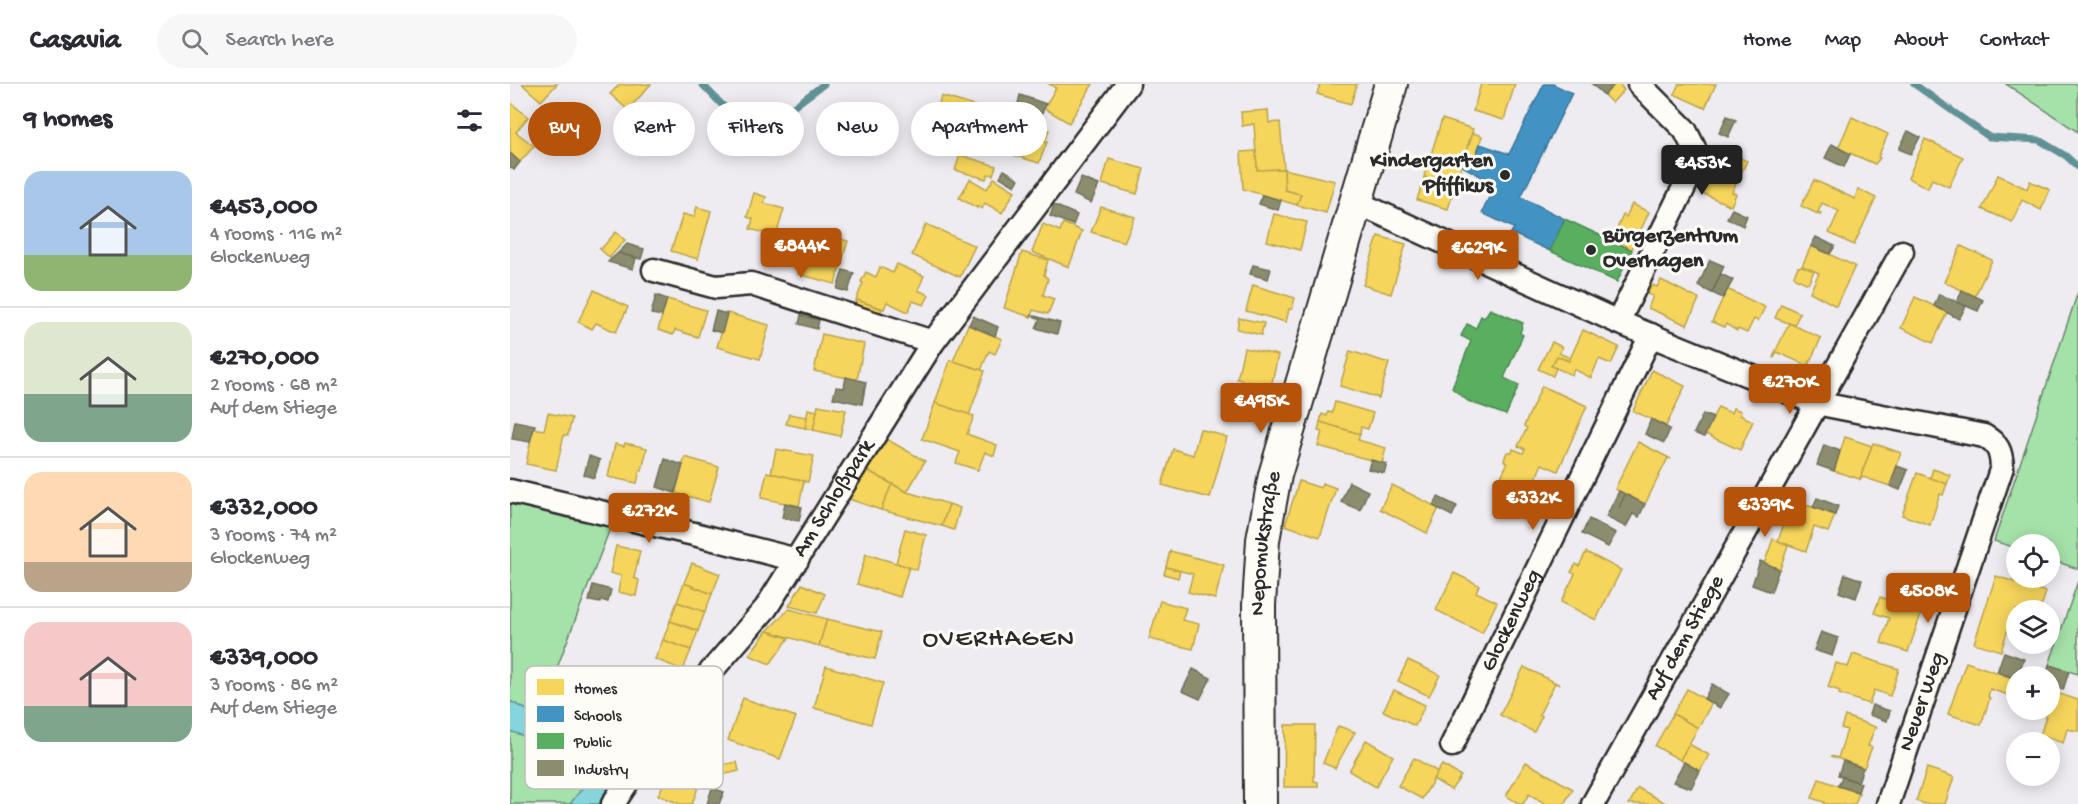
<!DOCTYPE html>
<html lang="en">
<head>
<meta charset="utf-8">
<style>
	:root { --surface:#fff; --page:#f7f7f7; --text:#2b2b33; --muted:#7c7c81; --line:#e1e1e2; --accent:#b45309 }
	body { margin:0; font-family:"Gochi Hand",sans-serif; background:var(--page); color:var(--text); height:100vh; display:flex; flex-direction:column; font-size:22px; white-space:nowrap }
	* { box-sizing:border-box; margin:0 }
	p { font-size:20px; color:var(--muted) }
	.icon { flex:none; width:33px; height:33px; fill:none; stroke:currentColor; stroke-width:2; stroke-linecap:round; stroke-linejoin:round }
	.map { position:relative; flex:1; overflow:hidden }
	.sheet { display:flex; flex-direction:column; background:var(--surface); width:510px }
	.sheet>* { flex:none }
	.hud { position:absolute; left:18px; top:18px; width:570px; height:54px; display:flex; gap:12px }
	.controls { position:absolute; left:1496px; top:450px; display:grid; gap:12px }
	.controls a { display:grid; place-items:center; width:54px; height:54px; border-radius:50%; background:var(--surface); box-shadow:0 3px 15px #0003; font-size:30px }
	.price { position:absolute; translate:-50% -51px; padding:0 14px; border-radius:6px; background:var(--accent); color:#fff; font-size:20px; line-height:39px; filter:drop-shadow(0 2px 3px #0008) }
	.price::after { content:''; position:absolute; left:50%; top:36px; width:18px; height:14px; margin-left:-9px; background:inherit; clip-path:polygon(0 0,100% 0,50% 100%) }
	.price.active { background:#222; color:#fff }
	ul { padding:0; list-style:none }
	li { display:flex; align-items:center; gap:18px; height:150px; padding:0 24px }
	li+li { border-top:2px solid var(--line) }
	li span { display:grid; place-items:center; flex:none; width:168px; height:120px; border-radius:18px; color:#555 }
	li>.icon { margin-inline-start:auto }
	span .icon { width:72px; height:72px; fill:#fffc; stroke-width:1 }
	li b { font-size:26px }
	h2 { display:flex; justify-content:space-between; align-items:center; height:72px; padding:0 24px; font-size:26px }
	.chip { padding:0 21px; border-radius:27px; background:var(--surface); box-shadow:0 3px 15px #0003; font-size:21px; line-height:54px }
	.chip.active { background:var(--accent); color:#fff }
	header { display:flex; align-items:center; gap:36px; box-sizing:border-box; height:84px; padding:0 30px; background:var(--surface); border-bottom:2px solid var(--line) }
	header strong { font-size:28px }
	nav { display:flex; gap:33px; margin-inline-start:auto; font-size:21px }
	.search { width:420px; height:54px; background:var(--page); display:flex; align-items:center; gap:15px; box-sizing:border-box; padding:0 21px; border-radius:33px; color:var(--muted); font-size:22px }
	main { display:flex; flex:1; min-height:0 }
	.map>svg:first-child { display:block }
	.green { fill:#a5e2a9; stroke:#68866a; stroke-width:1.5 }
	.water { fill:#84d5dc; stroke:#609195; stroke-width:1.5 }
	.homes { fill:#f6d55c; stroke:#b9a24d; stroke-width:1.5 }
	.schools { fill:#4393c3; stroke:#3c7495; stroke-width:1.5 }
	.public { fill:#5aae61; stroke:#4c8751; stroke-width:1.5 }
	.industry { fill:#8c8c6e; stroke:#6f6f5a; stroke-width:1.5 }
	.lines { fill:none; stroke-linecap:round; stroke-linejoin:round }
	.stream { stroke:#609195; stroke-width:7 }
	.minor-casing { stroke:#2b2b2b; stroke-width:27 }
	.secondary-casing { stroke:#2b2b2b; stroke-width:36 }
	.minor { stroke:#fdfcf7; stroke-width:22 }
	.secondary { stroke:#fdfcf7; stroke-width:32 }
	.poi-dot { fill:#2b2b2b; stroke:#fdfcf7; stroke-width:2 }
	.labels { text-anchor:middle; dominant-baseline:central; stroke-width:6; stroke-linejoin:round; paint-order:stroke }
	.poi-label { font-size:22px; font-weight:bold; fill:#2b2b2b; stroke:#fdfcf7; text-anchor:end }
	.street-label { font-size:22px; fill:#2b2b2b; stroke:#fdfcf7 }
	.quarter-label { font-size:26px; letter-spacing:1.5px; fill:#2b2b2b; stroke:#fdfcf7 }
	.key { fill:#fdfcf7; stroke:#bebdba; stroke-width:1.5 }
	.key-label { font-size:16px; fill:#2b2b2b }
</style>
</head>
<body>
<header>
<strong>Casavia</strong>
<div class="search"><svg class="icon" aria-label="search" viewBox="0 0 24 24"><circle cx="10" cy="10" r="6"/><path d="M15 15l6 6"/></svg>Search here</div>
<nav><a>Home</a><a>Map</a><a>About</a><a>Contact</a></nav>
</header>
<main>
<section class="sheet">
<h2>9 homes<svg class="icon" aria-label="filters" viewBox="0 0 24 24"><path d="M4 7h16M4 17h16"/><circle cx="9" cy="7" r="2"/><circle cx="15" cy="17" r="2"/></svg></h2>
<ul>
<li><span style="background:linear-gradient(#a9c7e8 70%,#8fb573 0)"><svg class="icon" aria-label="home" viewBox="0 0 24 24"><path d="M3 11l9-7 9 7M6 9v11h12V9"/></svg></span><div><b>€453,000</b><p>4 rooms · 116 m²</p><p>Glockenweg</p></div></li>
<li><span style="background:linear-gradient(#dfe7d0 60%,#7fa58c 0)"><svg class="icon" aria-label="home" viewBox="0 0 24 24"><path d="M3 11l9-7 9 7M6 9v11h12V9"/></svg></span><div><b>€270,000</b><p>2 rooms · 68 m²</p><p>Auf dem Stiege</p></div></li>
<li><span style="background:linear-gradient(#ffd9b3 75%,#b9a48a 0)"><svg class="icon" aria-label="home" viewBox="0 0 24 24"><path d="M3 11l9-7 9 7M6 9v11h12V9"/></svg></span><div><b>€332,000</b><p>3 rooms · 74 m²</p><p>Glockenweg</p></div></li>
<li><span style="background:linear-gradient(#f6c9c9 70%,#7fa58c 0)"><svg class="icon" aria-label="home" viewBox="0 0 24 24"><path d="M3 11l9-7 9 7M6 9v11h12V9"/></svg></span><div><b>€339,000</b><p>3 rooms · 86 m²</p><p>Auf dem Stiege</p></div></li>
</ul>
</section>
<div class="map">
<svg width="1568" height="720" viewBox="0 0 1568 720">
	<rect width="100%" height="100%" fill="#eeecf1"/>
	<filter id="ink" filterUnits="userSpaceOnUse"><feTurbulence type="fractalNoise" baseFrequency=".0167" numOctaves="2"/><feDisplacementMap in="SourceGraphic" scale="12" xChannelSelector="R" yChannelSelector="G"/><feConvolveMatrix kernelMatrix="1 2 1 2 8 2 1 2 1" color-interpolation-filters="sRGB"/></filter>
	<g filter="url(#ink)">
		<g class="green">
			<path d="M1496 0H1568V48Z"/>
			<path d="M1568 208V485L1539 475V460H1506V464L1484 457Z"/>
			<path d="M0 419 101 442 29 631 121 675 92 720H0Z"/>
			<path d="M1568 497V590L1539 581Z"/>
		</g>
		<path class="water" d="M0 617 90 664 104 676 107 689 89 720H60L77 698 81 687 72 675 0 647Z"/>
		<g class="homes">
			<path d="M12 0H47L31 17Z"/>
			<path d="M110 0 117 1 141 0 118 26 100 10Z"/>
			<path d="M539 0H583L559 39 534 24 546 4Z"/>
			<path d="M810 0H847L841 20 807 10Z"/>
			<path d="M971 0H1005L994 36 963 27Z"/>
			<path d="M1105 0H1109L1114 6 1102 19 1094 11Z"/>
			<path d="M1169 0H1206L1195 24 1164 10Z"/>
			<path d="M431 12 465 22 455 60 421 50Z"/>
			<path d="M0 18 18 33 6 48 24 62 10 78 0 69Z"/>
			<path d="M758 26 759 39 770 38 774 85 747 86 744 40 732 42 731 28Z"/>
			<path d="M1342 33 1378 50 1368 73 1370 74 1365 80 1328 64Z"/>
			<path d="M932 35 963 45 945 102 914 93Z"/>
			<path d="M506 37 539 46 535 58H537L529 79 497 69Z"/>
			<path d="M963 49 972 52 964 78 954 75Z"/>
			<path d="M1415 55 1453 73 1439 103 1422 95 1418 104 1398 94Z"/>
			<path d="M1212 65 1237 77 1222 108 1226 110 1221 122 1192 109Z"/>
			<path d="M746 67 747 86 774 85 775 106 791 110 787 121 733 105 731 68Z"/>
			<path d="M450 71 486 82 483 91 478 90 476 95 445 86Z"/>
			<path d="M599 75 634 85 627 110 592 100Z"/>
			<path d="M774 85 825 97 816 129 787 121 791 110 775 106Z"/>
			<path d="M1488 91 1517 105 1520 97 1540 106 1531 126 1512 116 1502 138 1472 125Z"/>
			<path d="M914 93 945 102 938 125 907 116Z"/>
			<path d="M484 94 505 107 492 129 475 119 472 125 467 122V124L449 114 460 95 477 105Z"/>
			<path d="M1304 96 1345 115 1348 105 1366 114 1344 161 1319 149 1329 127 1312 119 1308 128 1311 129 1310 131 1291 122Z"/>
			<path d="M244 109 256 113 254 119 274 125 266 152 240 145 243 135 237 133Z"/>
			<path d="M1122 120 1139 128 1122 165 1102 156 1113 131 1116 133Z"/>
			<path d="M187 123 201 127 188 175 161 167 173 130 184 133Z"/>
			<path d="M591 123 625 133 614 158 581 148Z"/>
			<path d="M764 130 797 138 790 166 757 157Z"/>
			<path d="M553 139 572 147 559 183 522 168 533 140 550 147Z"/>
			<path d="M416 140 465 162 450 193 402 171Z"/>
			<path d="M301 147 338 157 325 200 288 190Z"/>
			<path d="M106 148 115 156 100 173 101 175 89 164 91 165Z"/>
			<path d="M868 152 896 160 881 210 853 201Z"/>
			<path d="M1301 162 1345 182 1326 222 1300 208 1309 189 1292 182Z"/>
			<path d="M1451 162 1482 176 1465 212 1473 216 1434 198Z"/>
			<path d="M512 168 538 176 534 191 538 195 533 211 544 215 538 230 523 226 521 233 494 224Z"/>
			<path d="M387 180 414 192 408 206 419 211 414 221 403 217 398 228 377 218 374 225 346 216 353 199 351 198 356 188 366 193 370 183 383 189Z"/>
			<path d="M1292 182 1304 187 1299 198 1296 199 1285 194 1284 191 1288 183Z"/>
			<path d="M1151 196 1189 215 1177 241 1138 224 1143 212 1137 210 1142 201 1147 203Z"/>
			<path d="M743 201 785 214 782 225H779L776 238 736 227Z"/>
			<path d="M1217 205 1255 223 1248 237 1244 235 1237 249 1228 245 1227 247 1216 240 1214 243 1202 238Z"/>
			<path d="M84 206 118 223 106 248 86 239 82 245 68 238Z"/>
			<path d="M1405 213 1437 228 1423 259 1391 244Z"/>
			<path d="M157 215 196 226 188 253 165 246 163 251 148 246Z"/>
			<path d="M347 216 372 225 369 232 343 225Z"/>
			<path d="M1271 220 1290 229 1284 241 1265 234Z"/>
			<path d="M217 229 259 241 250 275 207 263Z"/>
			<path d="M729 234 754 239 751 251 727 245Z"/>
			<path d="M1279 239 1311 254 1298 282 1267 268 1264 274 1263 273Z"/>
			<path d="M458 241 492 255 485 270 479 267 471 286 443 277Z"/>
			<path d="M1073 246 1109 263 1101 280 1089 275 1081 294 1064 285 1062 291 1041 282 1047 272 1059 277Z"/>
			<path d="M312 250 354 260 347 296 304 287Z"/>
			<path d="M1042 258 1052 263 1049 269 1060 274 1059 277 1047 272 1041 282 1046 284 1043 292 1028 285Z"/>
			<path d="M734 264 768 271 761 303 727 295Z"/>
			<path d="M840 267 879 279 869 314 830 302Z"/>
			<path d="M440 276 475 287 459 331 425 319Z"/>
			<path d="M1142 286 1175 302 1156 342 1123 327Z"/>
			<path d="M1032 302 1077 322 1048 387 1032 380 1019 409 1016 407 1014 411 1005 407 1007 403 990 395 997 380 994 376 997 368H1002L1003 365 1013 369 1015 365 1008 362 1017 344 1014 342Z"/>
			<path d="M825 318 863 329 858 345 851 343 850 350 810 338 812 330 817 332 818 328 822 329Z"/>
			<path d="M425 319 464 332 457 350 487 361 484 372 475 368 468 386 446 379 450 368 412 355Z"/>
			<path d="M308 321 336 326 330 352 303 346Z"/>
			<path d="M1208 323 1221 329 1223 324 1231 327 1230 331 1243 337 1230 366 1195 350Z"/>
			<path d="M298 325 307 327 303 346 295 344Z"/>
			<path d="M38 329 62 334 58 351H54L46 386 16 380 23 344 34 346Z"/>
			<path d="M279 330 297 333 295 344 276 340Z"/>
			<path d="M810 338 850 350 848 356 876 364 872 379 808 362 812 348 808 347Z"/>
			<path d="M690 345 717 353 700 414 652 401 663 365 683 371Z"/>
			<path d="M371 352 415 377 397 408 353 384Z"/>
			<path d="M1335 353 1362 362 1350 395 1324 387Z"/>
			<path d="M1128 358 1161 375 1158 374 1135 420 1105 405Z"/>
			<path d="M115 359 137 364 132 387 130 386 127 399 98 393 105 360 114 362Z"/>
			<path d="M1363 359 1391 369 1380 402 1353 393 1350 395Z"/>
			<path d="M266 365 304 372 298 398 261 389Z"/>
			<path d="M175 373 209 383 199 418 165 409Z"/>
			<path d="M353 384 382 400 371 426 339 415Z"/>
			<path d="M1423 385 1440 391 1437 400 1420 394Z"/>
			<path d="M257 388 294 397 289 422 251 414Z"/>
			<path d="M1407 389 1437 400 1433 411 1430 410 1420 441 1392 431Z"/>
			<path d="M789 397 811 404 812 399 826 404 810 453 775 441Z"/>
			<path d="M382 400 397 408 439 420 432 442 371 426Z"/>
			<path d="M882 401 929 424 917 449 870 425Z"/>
			<path d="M1282 416 1325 431 1318 448 1304 443 1296 467 1268 457Z"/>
			<path d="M439 420 450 424 444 446 432 442Z"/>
			<path d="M395 445 416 451 407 486 386 479Z"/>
			<path d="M1263 455 1278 461 1270 485 1254 480Z"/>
			<path d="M106 462 130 467 124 494 129 496 126 512 108 508 111 492 100 489Z"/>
			<path d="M660 467 714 481 705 515 678 508 683 490 656 483Z"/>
			<path d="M1076 468 1111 486 1086 536 1051 518 1065 490 1061 488 1066 480 1069 482Z"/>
			<path d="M356 470 399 483 390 513 347 500Z"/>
			<path d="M182 479 210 490 202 510 174 499Z"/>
			<path d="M656 483 670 487 668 494 654 490Z"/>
			<path d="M944 489 969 501 966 508 987 518 972 549 926 526Z"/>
			<path d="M1486 492 1536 508 1530 526H1506V541L1500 539 1491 567 1464 559Z"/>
			<path d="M174 499 202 510 195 528 167 518Z"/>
			<path d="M292 500 315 510 307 529 279 522Z"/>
			<path d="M1370 513 1412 527 1398 568 1371 559 1379 534 1364 529Z"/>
			<path d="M650 517 676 524 672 536 689 540 683 565 639 555Z"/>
			<path d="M167 518 195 528 188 547 160 537Z"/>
			<path d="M279 525 317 535 309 562 257 547Z"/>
			<path d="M317 535 372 548 365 575 309 562Z"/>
			<path d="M160 537 188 547 181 566 153 556Z"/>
			<path d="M257 547 279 554 260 580 239 571Z"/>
			<path d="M153 556 181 566 173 586 145 575Z"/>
			<path d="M1343 570 1389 585 1380 612 1364 606 1359 620 1329 610 1330 607 1318 603 1326 579 1338 583Z"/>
			<path d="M898 576 930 591 919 612 888 597Z"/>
			<path d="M1456 578 1506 595H1503L1498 611 1480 605 1478 613 1480 614 1471 641 1438 630Z"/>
			<path d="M316 582 373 599 361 640 304 624Z"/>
			<path d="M1014 583 1050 601 1045 599 1029 631 1032 632 1024 648 990 631Z"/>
			<path d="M1177 605 1202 619 1188 644 1163 630Z"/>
			<path d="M884 606 915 621 905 642 873 627Z"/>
			<path d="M1544 608 1568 616V647L1557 645 1553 659 1530 651Z"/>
			<path d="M233 614 286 633 270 675 218 656Z"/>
			<path d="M1163 630 1188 644 1170 676 1145 662Z"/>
			<path d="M1335 632 1368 644H1365L1358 662 1362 663 1354 684 1321 672 1328 674 1337 646 1331 644Z"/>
			<path d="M775 641H805L804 697 808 698V703H774Z"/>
			<path d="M828 642 845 648 825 684 813 679Z"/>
			<path d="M856 656 883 672 866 703 839 687Z"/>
			<path d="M1179 660 1199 671 1190 687 1170 676Z"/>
			<path d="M904 674 928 688 912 715 888 702Z"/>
			<path d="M162 677 193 690 182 720H170L148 711 154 699 152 698Z"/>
			<path d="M227 678 229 687 212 691 210 681Z"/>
			<path d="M1016 678 1063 705 1054 720H1036L1019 710 1013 720H1010L996 712Z"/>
			<path d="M932 681 951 692 941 706 923 695Z"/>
			<path d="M1417 684 1444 693 1435 720H1415L1406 717Z"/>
			<path d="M1309 695 1349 709 1345 720H1314V718L1302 714Z"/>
			<path d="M1128 704 1157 720H1119Z"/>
		</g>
		<path class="schools" d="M1034 0H1043L1062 9 1011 113 1055 135 1040 167 1001 149 1004 144 972 129 985 100 952 82 954 75 964 78 970 60 999 70Z"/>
		<g class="public">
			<path d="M1055 135 1122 166 1107 198 1040 167Z"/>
			<path d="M980 225 1013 239 1010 249 1013 251 994 294 1009 301 996 331 958 317 942 304 961 257 951 252 957 240 966 244 971 232 974 234Z"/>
		</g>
		<g class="industry">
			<path d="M1082 0H1105L1094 11Z"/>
			<path d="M510 11 536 20 531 31 507 24Z"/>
			<path d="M1217 32 1226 36 1218 53 1209 49Z"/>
			<path d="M1398 47 1410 53 1401 70 1389 65Z"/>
			<path d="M1322 60 1340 70 1334 83 1315 74Z"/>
			<path d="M0 69 10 78 4 86 0 83Z"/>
			<path d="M494 86 509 95 505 102 490 93Z"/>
			<path d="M571 94 589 101 581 119 564 111Z"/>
			<path d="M752 111 771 116 768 126 749 120Z"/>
			<path d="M544 121 567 131 563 141 540 132Z"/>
			<path d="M1222 125 1237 132 1233 142 1217 134Z"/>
			<path d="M278 147 288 149 283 169 272 166Z"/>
			<path d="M1306 153 1325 162 1320 170 1301 162Z"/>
			<path d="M117 160 134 165 131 175 108 169Z"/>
			<path d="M108 169 126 174 123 185 98 178Z"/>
			<path d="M1200 176 1214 182 1202 209 1188 202Z"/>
			<path d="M743 181 761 185 758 195 740 190Z"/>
			<path d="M333 186 344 189 338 208 327 205Z"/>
			<path d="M1211 190 1223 196 1213 214 1202 209Z"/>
			<path d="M1452 206 1473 216 1468 227 1447 218Z"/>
			<path d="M1429 210 1456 222 1449 235 1424 222Z"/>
			<path d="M146 211 157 215 152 232 141 230Z"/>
			<path d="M206 227 217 230 212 249 201 246Z"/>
			<path d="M291 231 309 236 307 245 289 240Z"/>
			<path d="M521 231 550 239 547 250 526 244 530 235Z"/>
			<path d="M463 232 488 243 485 252 459 241Z"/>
			<path d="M336 293 356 298 352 320 323 314 326 303 334 304Z"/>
			<path d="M1193 330 1203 334 1194 353 1184 349Z"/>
			<path d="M1141 335 1160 345 1154 359 1135 350Z"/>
			<path d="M5 337 25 341 20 358 2 355Z"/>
			<path d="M1314 361 1330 367 1324 387 1307 381Z"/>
			<path d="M79 372 90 376 84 394 74 391Z"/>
			<path d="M155 375 173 381 165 409 147 403Z"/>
			<path d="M861 376 877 380 874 389 858 385Z"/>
			<path d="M1387 382 1398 386 1390 406 1380 402Z"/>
			<path d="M989 394 1006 403 1001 413 984 405Z"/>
			<path d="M839 398 858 407 850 426 831 418Z"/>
			<path d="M1109 407 1115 410 1109 424 1115 410 1135 420 1129 433 1123 430 1116 443 1096 433Z"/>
			<path d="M928 413 947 422 942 432 923 422Z"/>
			<path d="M1307 414 1328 422 1325 431 1303 423Z"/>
			<path d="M275 419 292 423 289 437 272 434Z"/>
			<path d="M1079 435 1106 449 1098 463 1072 450Z"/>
			<path d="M1250 477 1269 485 1261 508 1242 501Z"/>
			<path d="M1335 490 1352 496 1346 514 1329 508Z"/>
			<path d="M83 501 101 506 98 518 91 516 90 519 79 517Z"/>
			<path d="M1311 548 1328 554 1322 572 1304 566Z"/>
			<path d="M1494 568 1514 575 1506 595 1487 588Z"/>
			<path d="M1539 581 1559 587 1553 606 1539 601V592H1536Z"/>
			<path d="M683 585 701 594 690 615 672 607Z"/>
			<path d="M1202 600 1219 610 1210 624 1194 615Z"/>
			<path d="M1362 621 1380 627 1377 637 1359 631Z"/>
			<path d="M1333 677 1353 684 1348 698 1328 691Z"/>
			<path d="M1174 678 1190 687 1181 704 1163 698Z"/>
			<path d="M1332 693 1351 699 1348 708 1328 702Z"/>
			<path d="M202 704 214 708 209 720H197Z"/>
		</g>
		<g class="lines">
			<g class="stream">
				<path d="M192 0 243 53 314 0"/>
				<path d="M1404 0 1479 53 1529 56 1556 72 1568 83"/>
			</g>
			<defs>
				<g id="minor">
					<path d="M846 118 1108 238 1306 319 1474 352C1488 360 1491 367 1492 383L1378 720"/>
					<path d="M144 186 206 203 241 200 423 258"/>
					<path d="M1108 238 1183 85 1184 64 1175 46 1129 0"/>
					<path d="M0 407 184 450 287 476"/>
					<path id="s1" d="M942 661 1141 251"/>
					<path id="s2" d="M103 720 156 639 256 524 423 258 618 0"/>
					<path id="s3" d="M1083 720 1392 168"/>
				</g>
				<g id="secondary">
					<path id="s4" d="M750 720 749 521 753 456 765 391 881 0"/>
				</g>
			</defs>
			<use href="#minor" class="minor-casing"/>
			<use href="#secondary" class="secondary-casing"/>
			<use href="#minor" class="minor"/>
			<use href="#secondary" class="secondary"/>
		</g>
	</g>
	<g class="poi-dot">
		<circle cx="995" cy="91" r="6"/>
		<circle cx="1081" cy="166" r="6"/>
	</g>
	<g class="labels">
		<g class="poi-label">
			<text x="983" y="78">Kindergarten<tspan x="983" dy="25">Pfiffikus</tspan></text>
			<text x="1093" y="153" text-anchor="start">Bürgerzentrum<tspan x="1093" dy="25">Overhagen</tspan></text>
		</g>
		<g class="street-label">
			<text stroke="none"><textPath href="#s2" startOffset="378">Am Schloßpark</textPath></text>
			<text stroke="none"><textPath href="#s4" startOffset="261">Nepomukstraße</textPath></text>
			<text stroke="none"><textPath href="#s1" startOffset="138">Glockenweg</textPath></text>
			<text stroke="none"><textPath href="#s3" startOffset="190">Auf dem Stiege</textPath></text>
			<text transform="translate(1413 618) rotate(-71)">Neuer Weg</text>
		</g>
		<g class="quarter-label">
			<text x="489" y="556">OVERHAGEN</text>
		</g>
	</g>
	<rect x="15" y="582" width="198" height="123" rx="9" class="key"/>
	<rect x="27" y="595" width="27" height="16" fill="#f6d55c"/>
	<rect x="27" y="622" width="27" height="16" fill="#4393c3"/>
	<rect x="27" y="649" width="27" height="16" fill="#5aae61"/>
	<rect x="27" y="676" width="27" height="16" fill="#8c8c6e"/>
	<g class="key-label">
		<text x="64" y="609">Homes</text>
		<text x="64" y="636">Schools</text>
		<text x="64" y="663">Public</text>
		<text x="64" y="690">Industry</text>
	</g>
</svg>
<div class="controls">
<a><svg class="icon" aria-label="locate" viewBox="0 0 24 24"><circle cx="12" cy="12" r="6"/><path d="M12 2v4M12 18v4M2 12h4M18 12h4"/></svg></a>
<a><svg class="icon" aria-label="layers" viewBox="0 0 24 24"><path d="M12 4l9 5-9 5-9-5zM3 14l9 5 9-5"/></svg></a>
<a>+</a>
<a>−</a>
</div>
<b class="price active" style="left:1192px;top:112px">€453K</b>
<b class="price" style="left:291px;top:195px">€844K</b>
<b class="price" style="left:968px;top:197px">€629K</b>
<b class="price" style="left:1280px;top:331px">€270K</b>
<b class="price" style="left:751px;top:350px">€495K</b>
<b class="price" style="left:1023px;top:447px">€332K</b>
<b class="price" style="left:1255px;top:454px">€339K</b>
<b class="price" style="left:139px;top:460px">€272K</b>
<b class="price" style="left:1418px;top:540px">€508K</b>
<div class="hud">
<a class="chip active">Buy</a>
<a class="chip">Rent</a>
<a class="chip">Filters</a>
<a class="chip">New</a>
<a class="chip">Apartment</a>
</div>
</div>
</main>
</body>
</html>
